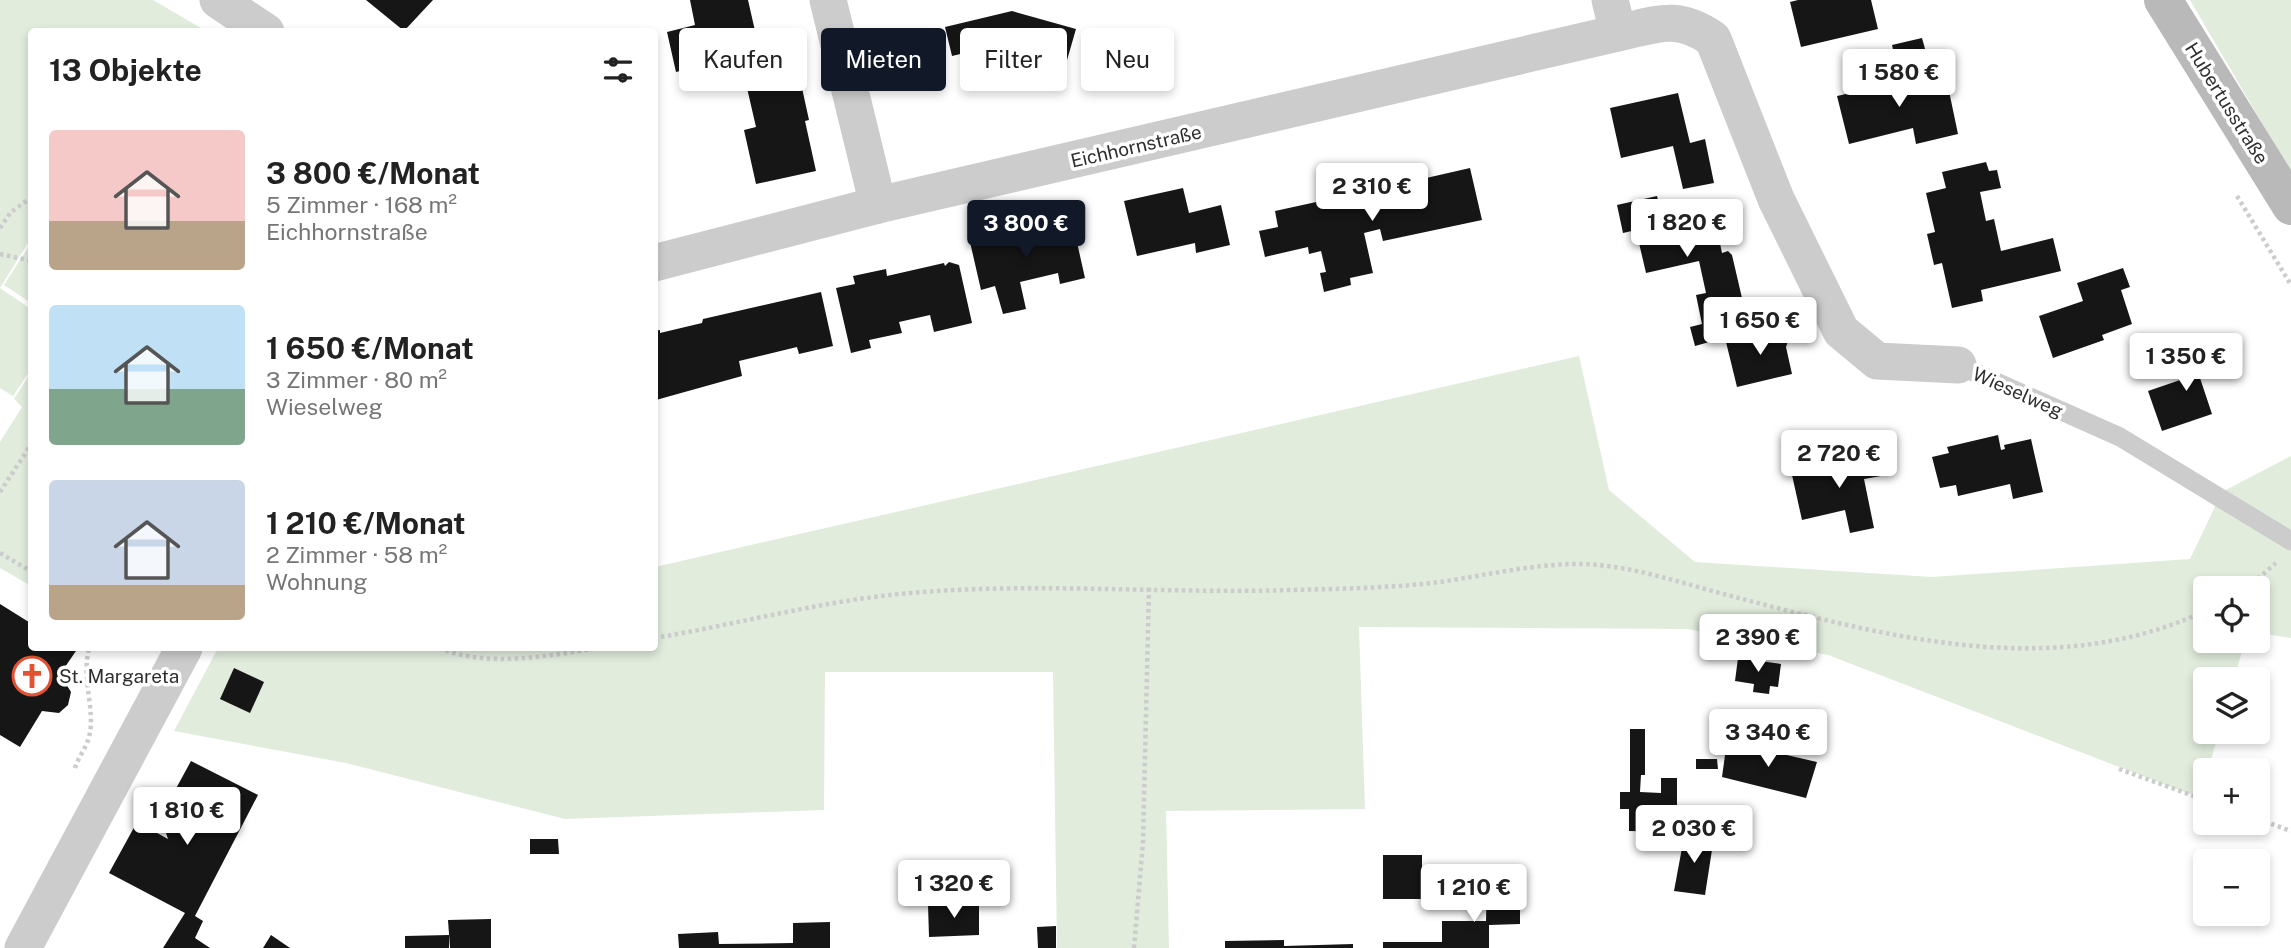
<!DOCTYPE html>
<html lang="de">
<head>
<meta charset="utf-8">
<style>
	:root { --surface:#fff; --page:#f2f2f2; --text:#222; --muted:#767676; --accent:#111827 }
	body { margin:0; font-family:"Public Sans",sans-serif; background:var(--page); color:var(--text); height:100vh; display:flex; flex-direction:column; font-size:26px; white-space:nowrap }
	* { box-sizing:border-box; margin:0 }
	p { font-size:23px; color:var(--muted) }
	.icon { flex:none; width:38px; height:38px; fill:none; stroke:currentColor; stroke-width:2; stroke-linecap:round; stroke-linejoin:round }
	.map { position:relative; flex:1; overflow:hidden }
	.panel { position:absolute; left:28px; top:28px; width:630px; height:623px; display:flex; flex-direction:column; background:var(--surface); border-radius:7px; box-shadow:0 4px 10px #0003 }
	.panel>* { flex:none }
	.hud { position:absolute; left:679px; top:28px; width:665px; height:63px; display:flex; gap:14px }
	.controls { position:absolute; left:2193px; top:576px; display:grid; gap:14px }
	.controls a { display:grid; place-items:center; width:77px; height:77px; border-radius:7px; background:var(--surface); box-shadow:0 4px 10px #0003; font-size:35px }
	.price { position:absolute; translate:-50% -60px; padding:0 16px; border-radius:7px; background:#fff; color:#222; font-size:23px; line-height:46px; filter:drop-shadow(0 2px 4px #0008) }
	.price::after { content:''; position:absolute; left:50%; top:42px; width:21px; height:16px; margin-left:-10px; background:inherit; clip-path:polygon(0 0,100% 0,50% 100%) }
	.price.current { background:var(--accent); color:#fff }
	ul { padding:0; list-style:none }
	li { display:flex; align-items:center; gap:21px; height:175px; padding:0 21px }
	li span { display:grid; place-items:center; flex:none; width:196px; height:140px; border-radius:7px; color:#555 }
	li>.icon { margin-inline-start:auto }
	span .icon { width:84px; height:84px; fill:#fffc; stroke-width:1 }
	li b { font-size:30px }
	h2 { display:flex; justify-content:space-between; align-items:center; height:84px; padding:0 21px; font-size:30px }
	.tag { padding:0 24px; border-radius:7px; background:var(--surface); box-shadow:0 4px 10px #0003; font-size:24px; line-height:63px }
	.tag.current { background:var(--accent); color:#fff }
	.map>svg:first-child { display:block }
	.green { fill:#e1ecdd }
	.building { fill:#161616 }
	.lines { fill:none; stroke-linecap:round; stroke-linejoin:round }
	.path { stroke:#ccc; stroke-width:4.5; stroke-dasharray:3.5 3.5; stroke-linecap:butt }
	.lane { stroke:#ccc; stroke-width:19 }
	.street { stroke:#ccc; stroke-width:37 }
	.secondary { stroke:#b9b9b9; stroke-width:38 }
	.labels { text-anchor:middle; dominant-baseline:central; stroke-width:7; stroke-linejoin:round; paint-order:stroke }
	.street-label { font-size:19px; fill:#2f2f2f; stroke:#fff }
	.poi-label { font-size:19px; fill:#2f2f2f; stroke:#fff; text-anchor:start }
</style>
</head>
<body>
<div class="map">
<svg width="2291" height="948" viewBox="0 0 2291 948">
	<rect width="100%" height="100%" fill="#fff"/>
	<g class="green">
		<path d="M0 0H153L206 31 32 32 31 238 0 288 31 309V369L13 396 0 388Z"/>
		<path d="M2190 0H2291V173Z"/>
		<path d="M31 243V303L4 285Z"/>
		<path d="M1579 356 1609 490 1695 562 1932 577 2190 559 2222 492 2291 456V638L2258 633V588H2205V640L2245 641 2234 679H2205V732H2219L2208 770H2205L2200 798 1828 655 1687 629 1359 627 1365 809 1166 811 1169 948H1057L1053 672H825L824 810 565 819 346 763 174 731 218 648H654L655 567Z"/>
		<path d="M31 372V586L0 568V442L22 407 14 399Z"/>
	</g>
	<g class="building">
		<path d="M366 0H433L404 31Z"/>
		<path d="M690 0H748L758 44 708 56 710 64 676 72 667 32 695 25Z"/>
		<path d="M1798 0H1871L1878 29 1801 47 1790 2Z"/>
		<path d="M1012 11 1076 29 1063 74 1039 67 1041 60 1012 51 1011 59 978 68 973 51 952 56 945 27Z"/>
		<path d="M1922 38 1927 56 1896 63 1892 45Z"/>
		<path d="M791 65 797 90 802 88 809 120 805 121 816 171 756 184 744 130 756 127 744 75Z"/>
		<path d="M1928 65 1935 95 1949 91 1958 134 1916 144 1913 128 1849 144 1837 96 1877 87 1875 78Z"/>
		<path d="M1678 93 1690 143 1705 139 1714 183 1683 189 1673 146 1621 158 1610 108Z"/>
		<path d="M1986 162 1989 171 1997 170 2001 188 1980 192 1986 221 1994 219 2001 251 2053 238 2061 271 1981 290 1983 301 1952 308 1942 263 1934 265 1927 234 1935 232 1926 193 1946 188 1942 172Z"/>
		<path d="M1470 168 1482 220 1383 241 1380 229 1364 233 1373 273 1350 278 1351 285 1324 292 1320 273 1326 272 1321 251 1309 254 1308 247 1265 257 1259 231 1278 227 1275 211 1330 199 1332 208 1402 192 1400 184Z"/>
		<path d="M1183 188 1189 213 1221 205 1230 245 1196 253 1195 243 1137 256 1124 201Z"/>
		<path d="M1657 196 1663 222 1713 210 1722 253 1728 251 1732 255 1742 298 1732 300 1736 316 1722 319 1727 337 1695 346 1690 327 1702 324 1696 295 1706 293 1699 261 1646 273 1636 230 1623 233 1617 205Z"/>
		<path d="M1072 220 1085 278 1060 284 1058 273 1020 282 1026 309 1003 314 995 286 981 290 970 242 1009 233 1008 229 1031 223 1032 229Z"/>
		<path d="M949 262 959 265 972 323 934 332 930 315 899 322 902 333 869 340 871 348 851 353 836 288 855 284 853 276 886 269 887 276 944 263 945 266Z"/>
		<path d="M2123 268 2130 287 2121 290 2132 324 2102 335 2104 340 2053 358 2039 316 2083 301 2077 283Z"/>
		<path d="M821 292 833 346 799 354 797 347 739 361 742 376 656 400 654 331 660 330V333L702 323 703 319Z"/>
		<path d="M1778 325 1790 335 1786 347 1792 374 1737 387 1726 342 1767 333Z"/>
		<path d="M2216 347 2222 367 2199 375 2212 414 2162 431 2148 391 2189 377 2183 358Z"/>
		<path d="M1998 435 2001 450 2005 449 2004 445 2031 439 2043 492 2013 499 2010 484 1958 496 1956 485 1940 488 1932 457 1949 453 1947 447Z"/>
		<path d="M1874 445 1881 476 1864 479 1874 528 1850 533 1845 510 1802 520 1792 475 1846 462 1848 469 1858 467 1854 450Z"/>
		<path d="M0 604 32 624V648H78L63 670 67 673 63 679 71 692 68 705 59 713 42 711 20 747 0 735Z"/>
		<path d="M1738 658 1781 664 1778 687 1770 686 1769 694 1753 692 1754 684 1735 681Z"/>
		<path d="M234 668 264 682 250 713 220 699Z"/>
		<path d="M1630 729H1645V775H1641L1640 792 1661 793V778H1677V832L1629 831V809H1620V792H1630Z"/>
		<path d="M1727 741 1817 762 1806 798 1722 777Z"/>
		<path d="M1696 759H1717L1718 769H1696Z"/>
		<path d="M191 761 258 795 195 916 203 921 195 938 210 948H163L185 913 109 873 137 822 168 839 166 833 172 821 161 816Z"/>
		<path d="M1695 835 1714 837 1705 895 1674 891 1684 837Z"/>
		<path d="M530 839H558L559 854H530Z"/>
		<rect x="1383" y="855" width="39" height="44"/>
		<path d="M1487 882H1503V894H1520V924L1489 925V948H1383V942H1442V921H1486Z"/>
		<path d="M979 903V935L929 937 928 905Z"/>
		<path d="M491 919V948H450L448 920Z"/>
		<path d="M830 922V948H679L678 934 718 932 719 944 793 943V923Z"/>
		<path d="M1056 926V948H1038L1037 927Z"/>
		<path d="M271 935 290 948H263Z"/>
		<path d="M449 935V948H405V936Z"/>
		<path d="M1284 940V946L1353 944V948H1225V941Z"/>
	</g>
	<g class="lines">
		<g class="path">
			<path d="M2237 196 2291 285"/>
			<path d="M0 228 11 212 32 197"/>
			<path d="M0 254 32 261"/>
			<path d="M0 492 32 443"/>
			<path d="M0 553 32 572"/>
			<path d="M2247 588 2276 563"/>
			<path d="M654 638C740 624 824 600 911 593 1037 582 1164 594 1290 590 1337 589 1385 588 1432 583 1479 577 1525 565 1573 564 1627 563 1683 584 1735 597 1888 637 2054 682 2205 611"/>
			<path d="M439 648C488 668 547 656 598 648"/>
			<path d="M75 768C78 758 86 748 89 737 96 710 81 681 89 648"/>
			<path d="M2119 769 2205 800"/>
			<path d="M2258 819 2291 831"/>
			<path d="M1134 948 1143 842 1149 588"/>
		</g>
		<path class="lane" d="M1958 365 2120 437 2291 541"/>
		<g class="street">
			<path d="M218 0 266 32"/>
			<path d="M828 0 878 205"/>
			<path d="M1610 0 1618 33C1658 24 1677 14 1713 39L1776 199 1841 331 1877 361 1958 365"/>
			<path d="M654 263 878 205 1618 33"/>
			<path d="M23 948 184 648"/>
		</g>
		<path class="secondary" d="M2163 0 2291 206"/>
	</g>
	<defs>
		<symbol id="church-ring" viewBox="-11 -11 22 22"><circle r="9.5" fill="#fff" stroke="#e35233" stroke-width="1.5"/><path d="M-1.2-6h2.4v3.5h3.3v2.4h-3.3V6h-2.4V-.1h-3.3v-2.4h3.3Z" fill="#e35233"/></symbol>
	</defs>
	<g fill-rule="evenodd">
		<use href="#church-ring" x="10" y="654" width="44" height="44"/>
	</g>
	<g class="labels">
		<g class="street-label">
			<text transform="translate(2227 103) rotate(58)">Hubertusstraße</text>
			<text transform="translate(1136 146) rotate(-13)">Eichhornstraße</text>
			<text transform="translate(2018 392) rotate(24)">Wieselweg</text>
		</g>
		<g class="poi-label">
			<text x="59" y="676">St. Margareta</text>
		</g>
	</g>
</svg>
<div class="controls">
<a><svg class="icon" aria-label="locate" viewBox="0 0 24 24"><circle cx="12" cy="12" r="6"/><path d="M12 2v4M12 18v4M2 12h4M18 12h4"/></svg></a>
<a><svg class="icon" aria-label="layers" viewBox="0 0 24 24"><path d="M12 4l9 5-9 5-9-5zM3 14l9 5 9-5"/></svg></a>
<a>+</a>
<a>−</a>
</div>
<b class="price" style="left:1899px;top:109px">1 580 €</b>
<b class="price" style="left:1372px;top:223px">2 310 €</b>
<b class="price" style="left:1687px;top:259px">1 820 €</b>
<b class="price current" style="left:1026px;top:260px">3 800 €</b>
<b class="price" style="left:1760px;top:357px">1 650 €</b>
<b class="price" style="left:2186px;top:393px">1 350 €</b>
<b class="price" style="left:1839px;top:490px">2 720 €</b>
<b class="price" style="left:1758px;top:674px">2 390 €</b>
<b class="price" style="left:1768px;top:769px">3 340 €</b>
<b class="price" style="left:187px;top:847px">1 810 €</b>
<b class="price" style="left:1694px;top:865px">2 030 €</b>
<b class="price" style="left:954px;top:920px">1 320 €</b>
<b class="price" style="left:1474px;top:924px">1 210 €</b>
<div class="hud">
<a class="tag">Kaufen</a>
<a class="tag current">Mieten</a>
<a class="tag">Filter</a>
<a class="tag">Neu</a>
</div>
<section class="panel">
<h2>13 Objekte<svg class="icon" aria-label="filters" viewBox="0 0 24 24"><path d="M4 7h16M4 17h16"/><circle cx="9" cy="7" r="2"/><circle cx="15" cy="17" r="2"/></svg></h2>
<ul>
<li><span style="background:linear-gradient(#f6c9c9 65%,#b9a48a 0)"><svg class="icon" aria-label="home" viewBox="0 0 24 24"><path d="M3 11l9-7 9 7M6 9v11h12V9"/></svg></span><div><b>3 800 €/Monat</b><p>5 Zimmer · 168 m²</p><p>Eichhornstraße</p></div></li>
<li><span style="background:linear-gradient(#bfe0f5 60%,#7fa58c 0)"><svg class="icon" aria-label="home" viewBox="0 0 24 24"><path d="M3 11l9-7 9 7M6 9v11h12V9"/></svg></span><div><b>1 650 €/Monat</b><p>3 Zimmer · 80 m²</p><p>Wieselweg</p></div></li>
<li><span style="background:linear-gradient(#c9d6e8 75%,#b9a48a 0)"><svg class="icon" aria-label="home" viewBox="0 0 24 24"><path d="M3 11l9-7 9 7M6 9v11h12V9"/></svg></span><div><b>1 210 €/Monat</b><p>2 Zimmer · 58 m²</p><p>Wohnung</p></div></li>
</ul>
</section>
</div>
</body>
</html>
